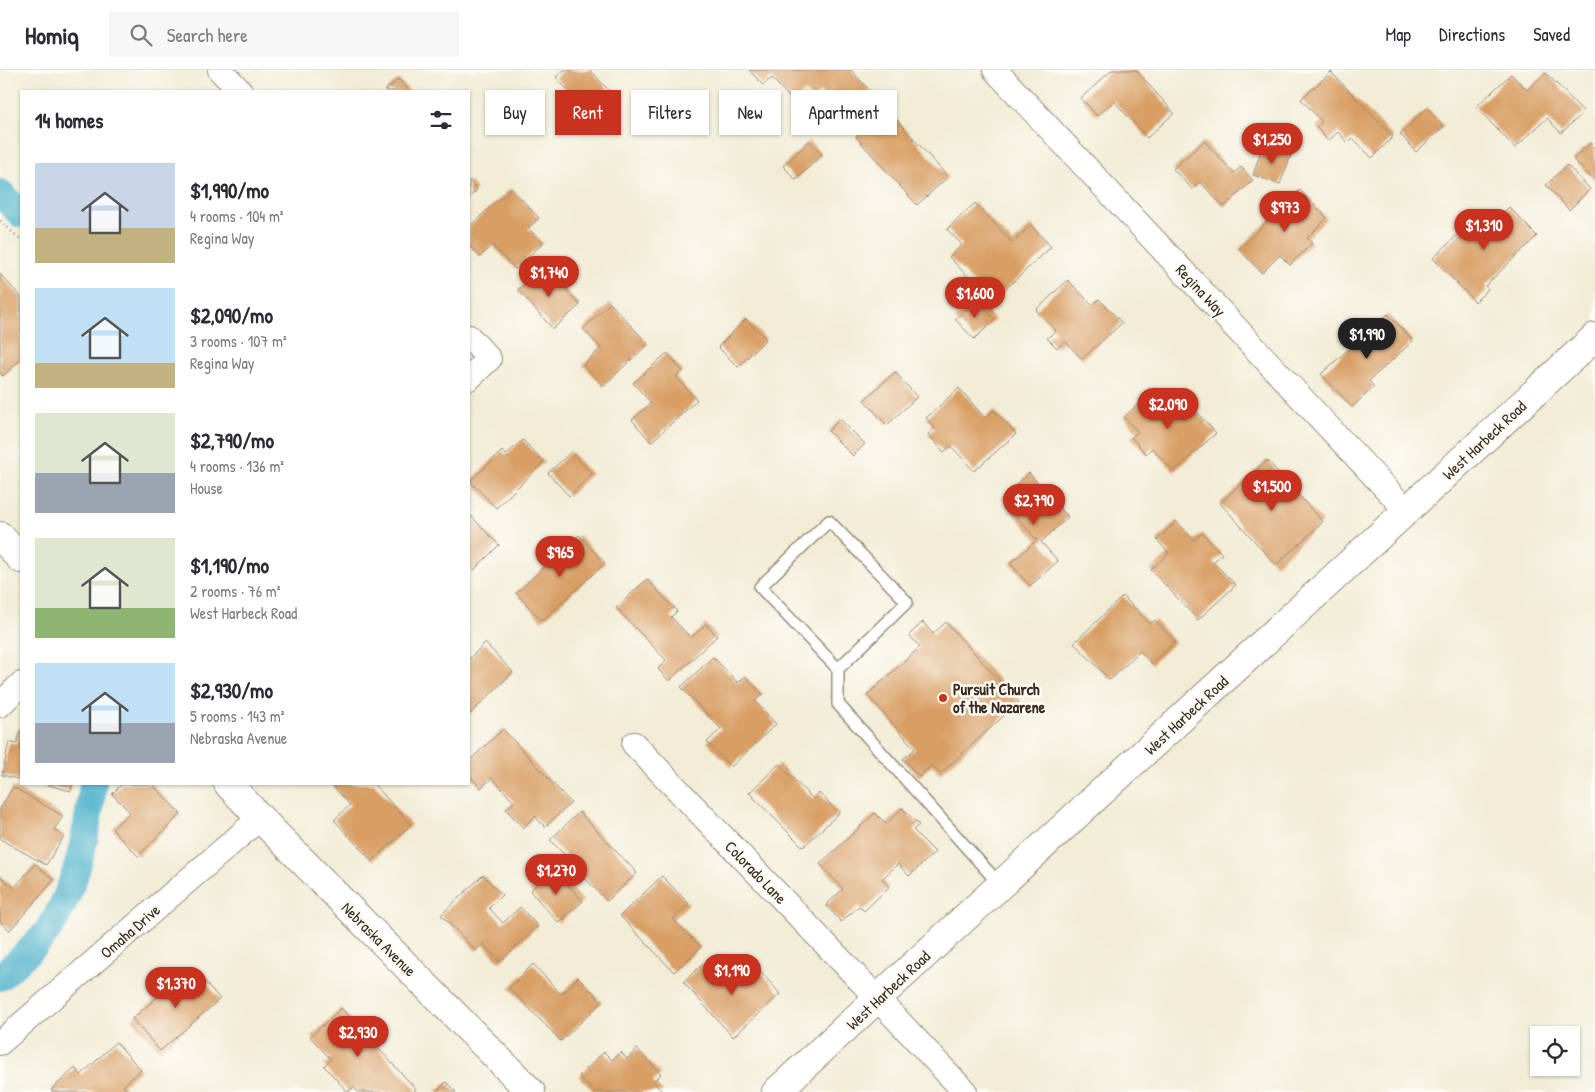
<!DOCTYPE html>
<html lang="en">
<head>
<meta charset="utf-8">
<style>
	:root { --surface:#fff; --page:#f7f7f7; --text:#2b2b33; --muted:#7c7c81; --line:#e1e1e2; --accent:#c8321e }
	body { margin:0; font-family:"Patrick Hand",sans-serif; background:var(--page); color:var(--text); height:100vh; display:flex; flex-direction:column; font-size:19px; white-space:nowrap }
	* { box-sizing:border-box; margin:0 }
	p { font-size:16px; color:var(--muted) }
	.icon { flex:none; width:28px; height:28px; fill:none; stroke:currentColor; stroke-width:2; stroke-linecap:round; stroke-linejoin:round }
	.map { position:relative; flex:1; overflow:hidden }
	.details { position:absolute; left:20px; top:20px; width:450px; height:695px; display:flex; flex-direction:column; background:var(--surface); border-radius:0px; box-shadow:0 1px 4px #0004 }
	.details>* { flex:none }
	.top-card { position:absolute; left:485px; top:20px; width:475px; height:45px; display:flex; gap:10px }
	.fabs { position:absolute; left:1530px; top:956px; display:grid; gap:10px }
	.fabs a { display:grid; place-items:center; width:50px; height:50px; border-radius:0px; background:var(--surface); box-shadow:0 1px 4px #0004; font-size:25px }
	.price { position:absolute; translate:-50% -42px; padding:0 11px; border-radius:18px; background:var(--accent); color:#fff; font-size:16px; line-height:32px; filter:drop-shadow(0 1px 2px #0008) }
	.price::after { content:''; position:absolute; left:50%; top:30px; width:15px; height:11px; margin-left:-8px; background:inherit; clip-path:polygon(0 0,100% 0,50% 100%) }
	.price.current { background:#222; color:#fff }
	ul { padding:0; list-style:none }
	li { display:flex; align-items:center; gap:15px; height:125px; padding:0 15px }
	li span { display:grid; place-items:center; flex:none; width:140px; height:100px; border-radius:0px; color:#555 }
	li>.icon { margin-inline-start:auto }
	span .icon { width:60px; height:60px; fill:#fffc; stroke-width:1 }
	li b { font-size:21px }
	h2 { display:flex; justify-content:space-between; align-items:center; height:60px; padding:0 15px; font-size:21px }
	.pill { padding:0 18px; border-radius:0px; background:var(--surface); box-shadow:0 1px 4px #0004; font-size:18px; line-height:45px }
	.pill.current { background:var(--accent); color:#fff }
	header { display:flex; align-items:center; gap:30px; box-sizing:border-box; height:70px; padding:0 25px; background:var(--surface); border-bottom:1px solid var(--line) }
	header strong { font-size:24px }
	nav { display:flex; gap:28px; margin-inline-start:auto; font-size:18px }
	.search { width:350px; height:45px; background:var(--page); display:flex; align-items:center; gap:12px; box-sizing:border-box; padding:0 18px; border-radius:0px; color:var(--muted); font-size:19px }
	.map>svg:first-child { display:block }
	.lines { fill:none; stroke-linecap:round; stroke-linejoin:round }
	.canal { stroke:#4cb1cb; stroke-width:28 }
	.building { fill:#d89e64 }
	.lane-casing { stroke:#968b7a; stroke-width:14 }
	.street-casing { stroke:#968b7a; stroke-width:26 }
	.secondary-casing { stroke:#968b7a; stroke-width:30 }
	.path { stroke:#968b7a; stroke-width:3; stroke-dasharray:1 4; stroke-linecap:butt }
	.lane { stroke:#fff; stroke-width:11 }
	.street { stroke:#fff; stroke-width:24 }
	.secondary { stroke:#fff; stroke-width:28 }
	.poi-dot { fill:#c8321e; stroke:#fdfcf7; stroke-width:2 }
	.labels { text-anchor:middle; dominant-baseline:central; stroke-width:5; stroke-linejoin:round; paint-order:stroke }
	.street-label { font-size:16px; fill:#3b2a1e; stroke:#fdfcf7 }
	.poi-label { font-size:16px; font-weight:bold; fill:#3b2a1e; stroke:#fdfcf7; text-anchor:start }
</style>
</head>
<body>
<header>
<strong>Homiq</strong>
<div class="search"><svg class="icon" aria-label="search" viewBox="0 0 24 24"><circle cx="10" cy="10" r="6"/><path d="M15 15l6 6"/></svg>Search here</div>
<nav><a>Map</a><a>Directions</a><a>Saved</a></nav>
</header>
<div class="map">
<svg width="1595" height="1022" viewBox="0 0 1595 1022">
	<rect width="100%" height="100%" fill="#fdfcf7"/>
	<filter id="ink" filterUnits="userSpaceOnUse"><feTurbulence type="fractalNoise" baseFrequency=".02" numOctaves="2"/><feDisplacementMap in="SourceGraphic" scale="10" xChannelSelector="R" yChannelSelector="G"/><feConvolveMatrix kernelMatrix="1 2 1 2 8 2 1 2 1" color-interpolation-filters="sRGB"/></filter>
	<filter id="wash" filterUnits="userSpaceOnUse"><feTurbulence type="fractalNoise" baseFrequency=".0096" numOctaves="4" result="noise"/><feDisplacementMap in="SourceGraphic" scale="20" xChannelSelector="R" yChannelSelector="G"/><feGaussianBlur stdDeviation="1.12" result="paint"/><feColorMatrix in="noise" values="0 0 0 0 0 0 0 0 0 0 0 0 0 0 0 0 0 1.4 0 .05"/><feComposite in="paint" operator="in"/></filter>
	<g filter="url(#wash)">
		<rect width="100%" height="100%" fill="#f2ecd5"/>
		<g class="lines">
			<g class="canal">
				<path d="M0 123 21 144"/>
				<path d="M0 907C16 893 40 873 51 856 78 813 87 763 93 714"/>
			</g>
		</g>
		<g id="blocks">
			<g class="building">
				<path d="M564 0H590L617 29 594 50 556 7Z"/>
				<path d="M749 0H851L870 21 842 46 820 22 812 29 805 21 793 32 772 8 763 15Z"/>
				<path d="M1112 0H1136L1174 43 1147 68 1114 31 1097 46 1081 28Z"/>
				<path d="M1331 2 1393 67 1372 88 1353 68 1348 73 1338 62 1328 71 1316 57 1322 52 1301 29Z"/>
				<path d="M1546 3 1584 42 1561 63 1547 48 1515 78 1476 37 1511 4 1527 20Z"/>
				<path d="M398 9 410 21H385Z"/>
				<path d="M1427 38 1444 56 1416 82 1400 64Z"/>
				<path d="M887 39 948 107 917 135 856 67Z"/>
				<path d="M809 71 822 84 796 110 783 96Z"/>
				<path d="M1204 71 1234 103 1241 97 1253 110 1224 137 1200 112 1192 119 1173 99Z"/>
				<path d="M1590 73 1595 78V111L1573 89Z"/>
				<path d="M1263 75 1291 85 1280 114 1253 105Z"/>
				<path d="M1567 95 1590 119 1569 140 1546 115Z"/>
				<path d="M469 110 477 120 469 128Z"/>
				<path d="M511 118 539 148 528 158 543 173 515 199 492 175 480 187 469 175V157Z"/>
				<path d="M1300 120 1327 148 1307 168 1312 173 1290 195 1280 185 1262 203 1239 179Z"/>
				<path d="M975 133 1013 173 1031 155 1051 177 997 227 984 213 979 218 949 187 962 175 947 159Z"/>
				<path d="M1509 137 1537 166 1485 216 1488 219 1475 232 1433 188 1478 146 1488 157Z"/>
				<path d="M545 196 580 235 553 259 518 220Z"/>
				<path d="M0 204 21 227V289L3 306 0 303Z"/>
				<path d="M1068 210 1092 235 1099 229 1122 253 1082 289 1065 271 1057 278 1047 268 1056 261 1036 240Z"/>
				<path d="M977 230 995 250 974 269 955 249Z"/>
				<path d="M610 233 648 274 603 316 583 295 601 278 583 259Z"/>
				<path d="M1388 244 1413 271 1369 311 1374 317 1352 337 1321 304Z"/>
				<path d="M746 249 766 269 738 297 718 277Z"/>
				<path d="M667 283 683 301 676 307 697 330 651 372 632 350 651 333 633 313Z"/>
				<path d="M895 302 917 327 887 355 864 330Z"/>
				<path d="M959 318 985 348 994 340 1016 364 974 401 951 376 944 382 928 364 935 358 926 348Z"/>
				<path d="M1156 318 1184 349 1194 339 1216 363 1174 402 1152 378 1146 384 1131 367 1138 362 1124 347Z"/>
				<path d="M840 349 865 374 853 386 828 361Z"/>
				<path d="M523 370 544 392 496 438 470 411 502 381 506 385Z"/>
				<path d="M571 382 592 404 569 426 548 403Z"/>
				<path d="M1267 390 1323 452 1276 495 1220 433Z"/>
				<path d="M1029 403 1068 447 1041 472 1058 491 1030 516 1010 493 1037 470 1010 440 1012 439 1002 428Z"/>
				<path d="M469 444 499 475 474 500 469 495Z"/>
				<path d="M1176 451 1194 470 1202 463 1222 484 1213 492 1236 515 1198 550 1151 500 1169 483 1157 470Z"/>
				<path d="M579 465 605 493 542 551 516 523Z"/>
				<path d="M647 509 677 541 671 547 691 568 706 554 717 566 669 611 658 599 666 590 616 538Z"/>
				<path d="M1123 526 1150 554 1155 550 1175 572 1152 594 1140 581 1110 610 1074 573Z"/>
				<path d="M923 552 933 564 946 552 1019 632 940 704 932 695 919 707 903 689 915 679 867 625 920 577 909 565Z"/>
				<path d="M485 573 513 602 469 645V589Z"/>
				<path d="M713 587 738 613 745 606 763 624 755 631 776 654 731 697 707 672 721 659 681 617Z"/>
				<path d="M503 659 571 733 545 757 535 746 523 758 506 739 514 732 492 708 481 718 469 705V691Z"/>
				<path d="M20 660H21V710L2 705 9 672 17 674Z"/>
				<path d="M779 694 813 729 819 723 839 743 803 777 749 723Z"/>
				<path d="M44 714H72L71 721Z"/>
				<path d="M122 714H152L181 744 138 786 112 759 130 742 112 724Z"/>
				<path d="M334 714H374L411 755 372 791 334 750 350 735 332 715Z"/>
				<path d="M13 717 63 746 54 760 64 766 46 795 0 769V739Z"/>
				<path d="M902 738 919 755 913 760 935 782 909 806 898 794 882 809 889 817 864 841 859 836 841 852 826 835 843 819 820 794 875 743 886 754Z"/>
				<path d="M579 742 637 803 607 831 578 801 568 811 556 798 568 788 550 770Z"/>
				<path d="M35 794 54 810 10 860 0 852V806L14 818Z"/>
				<path d="M553 799 583 831 559 853 530 821Z"/>
				<path d="M483 805 502 825 489 838 503 853 520 837 538 856 500 892 483 874 476 881 441 845Z"/>
				<path d="M662 806 689 834 673 849 701 877 674 902 620 846Z"/>
				<path d="M533 894 561 924 578 907 602 932 561 971 509 918Z"/>
				<path d="M703 894 712 904 723 895 739 914 757 897 780 924 733 967 683 912Z"/>
				<path d="M192 897 220 929 160 981 132 949Z"/>
				<path d="M341 938 416 1019 413 1022H358L354 1017 348 1022 324 996 331 989 310 967Z"/>
				<path d="M116 972 141 1000 123 1016 129 1022H53L51 1020 75 998 81 1005Z"/>
				<path d="M637 979 661 1004 653 1012 663 1022H594L579 1006 604 982 612 990 621 982 627 989Z"/>
				<path d="M446 1012 456 1022H436Z"/>
			</g>
		</g>
	</g>
	<g filter="url(#ink)">
		<use href="#blocks" fill-opacity="0" stroke="#968b7a" stroke-width="1"/>
		<g class="lines">
			<defs>
				<path id="lane" d="M838 599 760 517 829 451 907 532 838 599V634L1001 816"/>
				<g id="street">
					<path d="M220 0 240 21"/>
					<path d="M995 0 1407 441"/>
					<path d="M469 267 489 289 469 308"/>
					<path d="M0 635 21 614"/>
					<path d="M634 674 878 929 965 1022"/>
					<path d="M0 973 260 748"/>
				</g>
				<g id="secondary">
					<path d="M0 466 21 489"/>
					<path d="M228 714 260 748 531 1022"/>
					<path d="M776 1022 1595 267"/>
				</g>
			</defs>
			<use href="#lane" class="lane-casing"/>
			<use href="#street" class="street-casing"/>
			<use href="#secondary" class="secondary-casing"/>
			<path class="path" d="M0 151 21 170"/>
			<use href="#lane" class="lane"/>
			<use href="#street" class="street"/>
			<use href="#secondary" class="secondary"/>
		</g>
	</g>
	<circle class="poi-dot" cx="943" cy="628" r="5"/>
	<g class="labels">
		<g class="street-label">
			<text transform="translate(1201 220) rotate(47)">Regina Way</text>
			<text transform="translate(1484 370) rotate(-43)">West Harbeck Road</text>
			<text transform="translate(1186 645) rotate(-43)">West Harbeck Road</text>
			<text transform="translate(756 802) rotate(46)">Colorado Lane</text>
			<text transform="translate(130 861) rotate(-41)">Omaha Drive</text>
			<text transform="translate(379 869) rotate(45)">Nebraska Avenue</text>
			<text transform="translate(888 920) rotate(-43)">West Harbeck Road</text>
		</g>
		<g class="poi-label">
			<text x="953" y="619">Pursuit Church<tspan x="953" dy="18">of the Nazarene</tspan></text>
		</g>
	</g>
</svg>
<div class="fabs">
<a><svg class="icon" aria-label="locate" viewBox="0 0 24 24"><circle cx="12" cy="12" r="6"/><path d="M12 2v4M12 18v4M2 12h4M18 12h4"/></svg></a>
</div>
<b class="price" style="left:1272px;top:95px">$1,250</b>
<b class="price" style="left:1285px;top:163px">$973</b>
<b class="price" style="left:1484px;top:181px">$1,310</b>
<b class="price" style="left:549px;top:228px">$1,740</b>
<b class="price" style="left:975px;top:249px">$1,600</b>
<b class="price current" style="left:1367px;top:290px">$1,990</b>
<b class="price" style="left:1168px;top:360px">$2,090</b>
<b class="price" style="left:1272px;top:442px">$1,500</b>
<b class="price" style="left:1034px;top:456px">$2,790</b>
<b class="price" style="left:560px;top:508px">$965</b>
<b class="price" style="left:556px;top:826px">$1,270</b>
<b class="price" style="left:732px;top:926px">$1,190</b>
<b class="price" style="left:176px;top:939px">$1,370</b>
<b class="price" style="left:358px;top:988px">$2,930</b>
<div class="top-card">
<a class="pill">Buy</a>
<a class="pill current">Rent</a>
<a class="pill">Filters</a>
<a class="pill">New</a>
<a class="pill">Apartment</a>
</div>
<section class="details">
<h2>14 homes<svg class="icon" aria-label="filters" viewBox="0 0 24 24"><path d="M4 7h16M4 17h16"/><circle cx="9" cy="7" r="2"/><circle cx="15" cy="17" r="2"/></svg></h2>
<ul>
<li><span style="background:linear-gradient(#c9d6e8 65%,#c2b280 0)"><svg class="icon" aria-label="home" viewBox="0 0 24 24"><path d="M3 11l9-7 9 7M6 9v11h12V9"/></svg></span><div><b>$1,990/mo</b><p>4 rooms · 104 m²</p><p>Regina Way</p></div></li>
<li><span style="background:linear-gradient(#bfe0f5 75%,#c2b280 0)"><svg class="icon" aria-label="home" viewBox="0 0 24 24"><path d="M3 11l9-7 9 7M6 9v11h12V9"/></svg></span><div><b>$2,090/mo</b><p>3 rooms · 107 m²</p><p>Regina Way</p></div></li>
<li><span style="background:linear-gradient(#dfe7d0 60%,#9aa5b1 0)"><svg class="icon" aria-label="home" viewBox="0 0 24 24"><path d="M3 11l9-7 9 7M6 9v11h12V9"/></svg></span><div><b>$2,790/mo</b><p>4 rooms · 136 m²</p><p>House</p></div></li>
<li><span style="background:linear-gradient(#dfe7d0 70%,#8fb573 0)"><svg class="icon" aria-label="home" viewBox="0 0 24 24"><path d="M3 11l9-7 9 7M6 9v11h12V9"/></svg></span><div><b>$1,190/mo</b><p>2 rooms · 76 m²</p><p>West Harbeck Road</p></div></li>
<li><span style="background:linear-gradient(#bfe0f5 60%,#9aa5b1 0)"><svg class="icon" aria-label="home" viewBox="0 0 24 24"><path d="M3 11l9-7 9 7M6 9v11h12V9"/></svg></span><div><b>$2,930/mo</b><p>5 rooms · 143 m²</p><p>Nebraska Avenue</p></div></li>
</ul>
</section>
</div>
</body>
</html>
